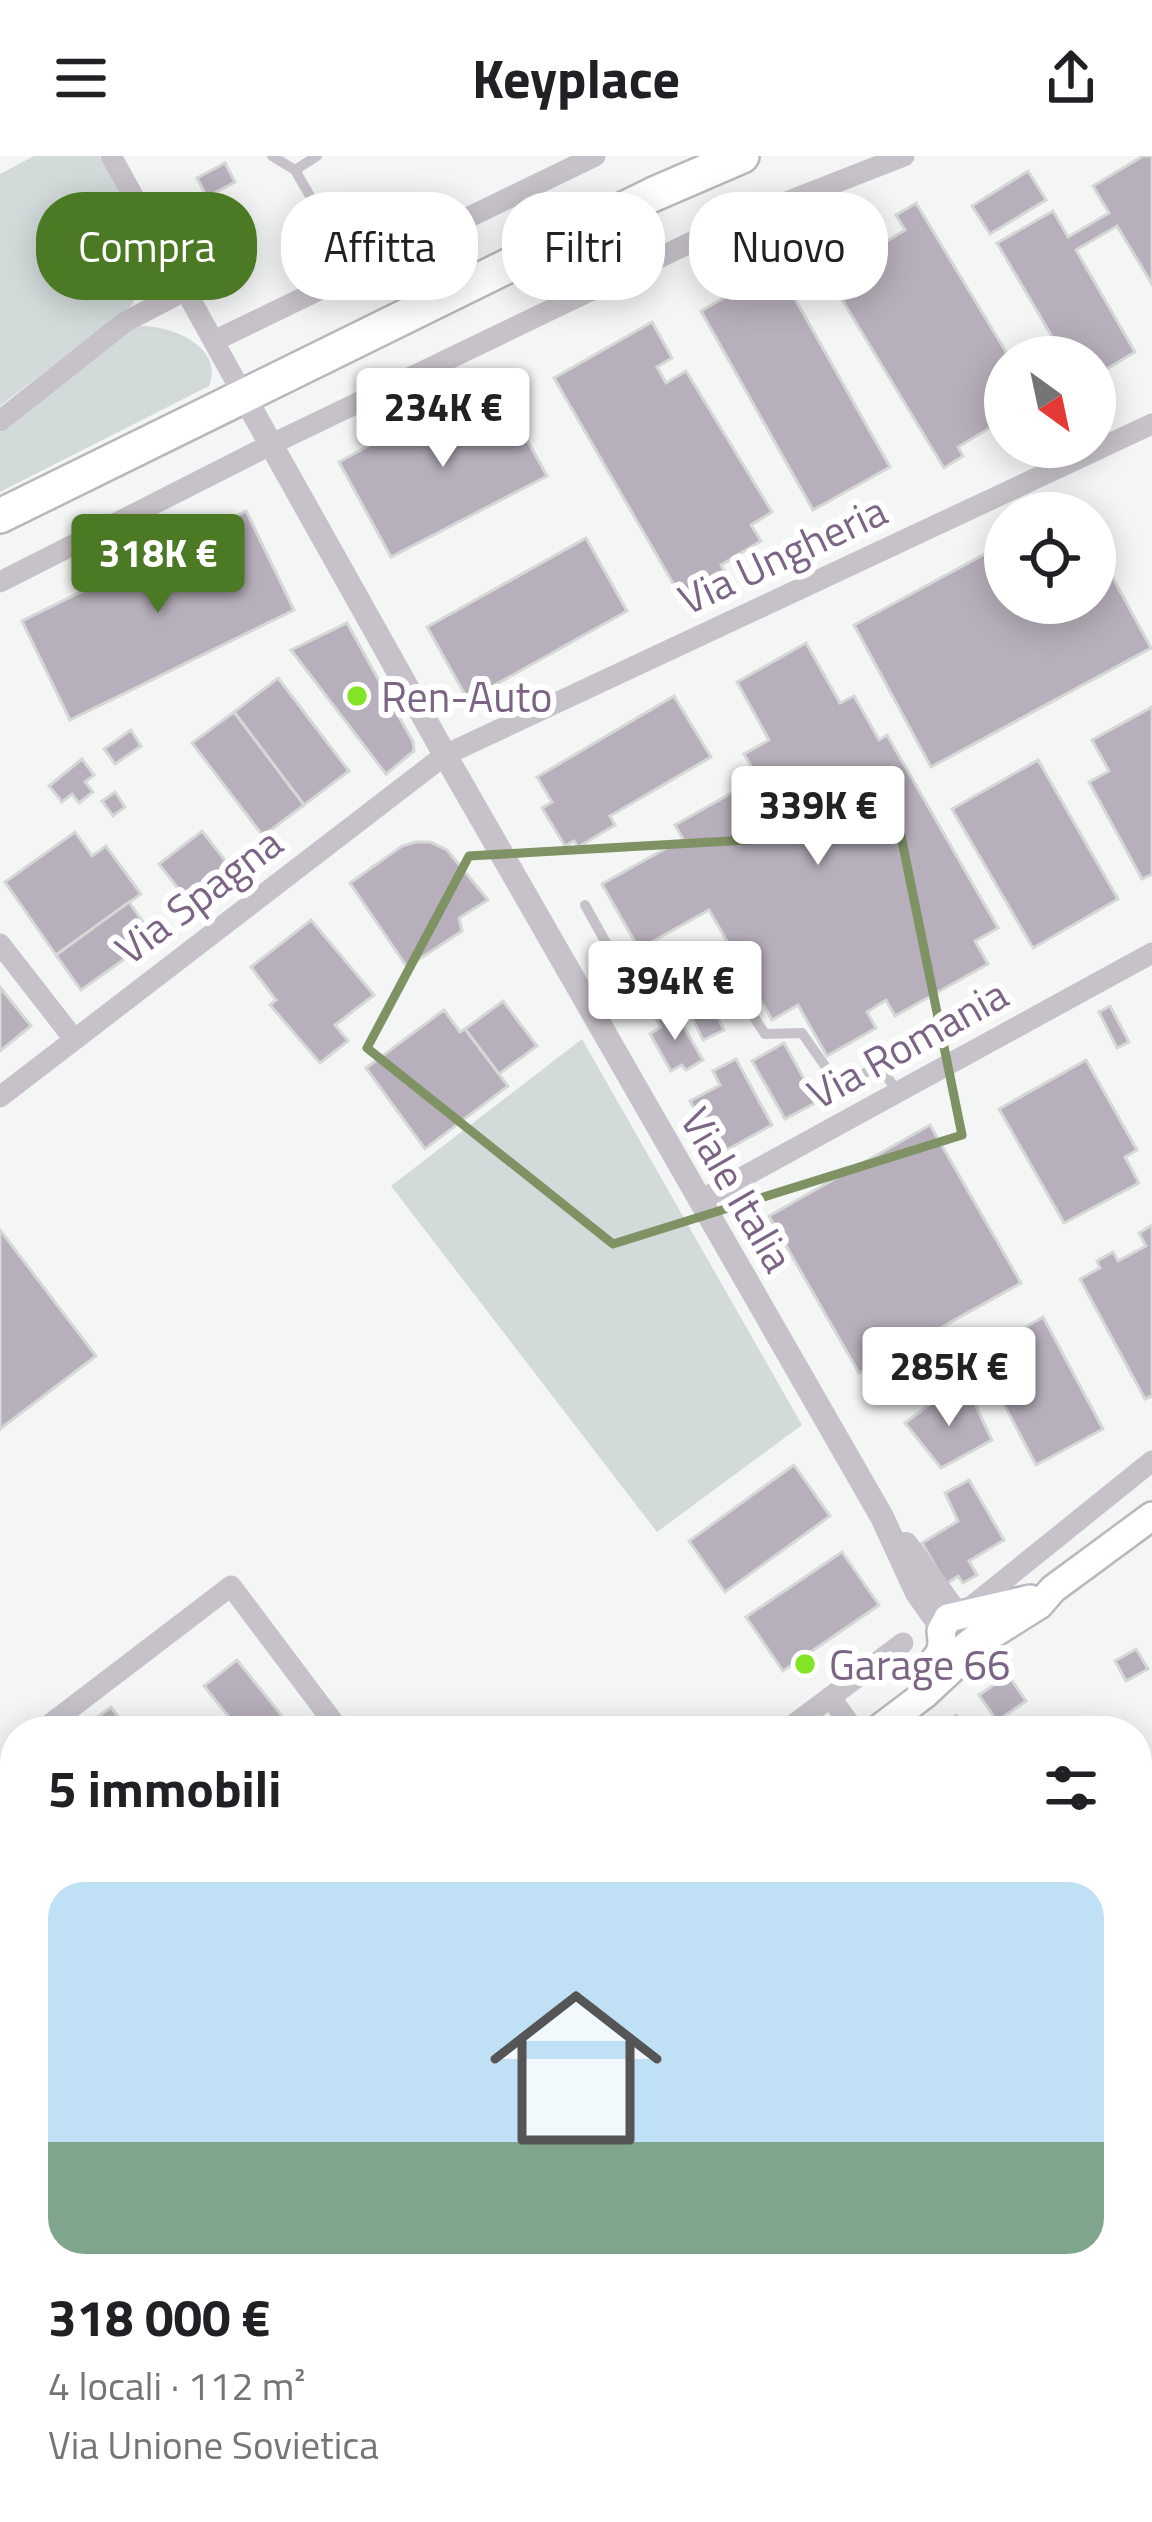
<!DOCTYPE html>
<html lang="it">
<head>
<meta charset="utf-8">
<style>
	:root { --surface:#fff; --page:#f2f2f2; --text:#202124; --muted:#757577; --accent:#4c7924 }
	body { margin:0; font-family:"Titillium Web",sans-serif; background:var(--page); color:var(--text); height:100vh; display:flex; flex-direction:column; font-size:45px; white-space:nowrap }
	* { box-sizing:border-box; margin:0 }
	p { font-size:39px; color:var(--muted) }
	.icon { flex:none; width:66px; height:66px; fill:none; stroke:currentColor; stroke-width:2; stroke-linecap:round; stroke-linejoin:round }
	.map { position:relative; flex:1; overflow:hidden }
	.panel { position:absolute; left:0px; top:1560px; width:1152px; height:807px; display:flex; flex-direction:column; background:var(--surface); border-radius:48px 48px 0 0; box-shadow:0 6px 30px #0003 }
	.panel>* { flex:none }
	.banner { position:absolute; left:36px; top:36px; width:1080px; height:108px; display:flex; gap:24px }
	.needle { width:78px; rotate:147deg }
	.tools { position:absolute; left:984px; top:180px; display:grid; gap:24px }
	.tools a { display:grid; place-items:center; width:132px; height:132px; border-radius:50%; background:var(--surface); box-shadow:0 6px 30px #0003; font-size:60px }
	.price { position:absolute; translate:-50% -102px; padding:0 27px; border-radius:12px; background:#fff; color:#222; font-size:39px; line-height:78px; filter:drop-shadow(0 3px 6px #0008) }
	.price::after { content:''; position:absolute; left:50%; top:72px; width:36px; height:27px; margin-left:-18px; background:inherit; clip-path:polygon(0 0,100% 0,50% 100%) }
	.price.on { background:var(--accent); color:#fff }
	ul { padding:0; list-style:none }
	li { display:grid; align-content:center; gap:24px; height:636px; padding:0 48px }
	li span { display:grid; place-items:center; height:372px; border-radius:36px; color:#555 }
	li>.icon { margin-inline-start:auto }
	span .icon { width:216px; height:216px; fill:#fffc; stroke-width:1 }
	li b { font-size:51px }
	h2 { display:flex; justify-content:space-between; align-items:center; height:144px; padding:0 48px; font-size:51px }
	.chip { padding:0 42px; border-radius:48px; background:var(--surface); box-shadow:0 6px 30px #0003; font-size:42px; line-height:108px }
	.chip.on { background:var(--accent); color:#fff }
	header { display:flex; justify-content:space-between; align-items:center; height:156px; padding:0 48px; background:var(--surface); font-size:54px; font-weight:700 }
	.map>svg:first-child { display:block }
	.green { fill:#d2dbda }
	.building { fill:#b7afbb; stroke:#d5d8d6; stroke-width:3 }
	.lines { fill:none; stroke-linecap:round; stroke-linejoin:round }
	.secondary-casing { stroke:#bdb6c0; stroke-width:32 }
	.primary-casing { stroke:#bbb5bd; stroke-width:38 }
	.service { stroke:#c7c2c9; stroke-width:10 }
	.minor { stroke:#c7c2c9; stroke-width:21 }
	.tertiary { stroke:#c7c2c9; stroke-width:24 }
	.secondary { stroke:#fff; stroke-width:27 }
	.primary { stroke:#fff; stroke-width:33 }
	.rail { stroke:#ada4b0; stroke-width:6; stroke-dasharray:18 9; stroke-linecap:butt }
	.marked { fill:none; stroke:#7e9263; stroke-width:9; stroke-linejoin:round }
	.poi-dot { fill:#81e525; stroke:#fff; stroke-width:4.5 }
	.labels { text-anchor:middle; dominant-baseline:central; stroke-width:12; stroke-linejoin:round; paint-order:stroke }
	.street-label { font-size:42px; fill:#7c6584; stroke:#fff }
	.poi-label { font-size:42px; fill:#7c6584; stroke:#fff; text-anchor:start }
</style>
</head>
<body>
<header><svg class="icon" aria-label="menu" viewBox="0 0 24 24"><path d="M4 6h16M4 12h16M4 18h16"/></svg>Keyplace<svg class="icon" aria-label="share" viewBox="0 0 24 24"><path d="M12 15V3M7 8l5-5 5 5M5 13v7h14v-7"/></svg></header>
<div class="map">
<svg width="1152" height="2366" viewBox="0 0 1152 2366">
	<rect width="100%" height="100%" fill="#f3f6f4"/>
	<g class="green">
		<path d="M34 0H99L157 100 131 150 0 250V18Z"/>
		<path d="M141 170C173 170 224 191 209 230L0 336V277L128 175Z"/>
		<path d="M582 883 802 1269 657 1376 391 1030Z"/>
	</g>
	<g class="building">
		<path d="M1143 0H1152V128L1117 70 1076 94 1135 196 1095 220V201H1064L997 87 1053 55 1068 81 1109 57 1093 30Z"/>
		<path d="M225 7 235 26 207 41 197 22Z"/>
		<path d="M1028 15 1046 44 990 78 972 50Z"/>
		<path d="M916 47 1009 201H1005V263L958 291 963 300 944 312 818 104 838 92 848 109 905 74 896 59Z"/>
		<path d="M777 111 890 311 813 354 701 155Z"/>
		<path d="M652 166 672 202 657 211 666 227 686 215 772 356 751 369 761 385 721 409 725 416 681 441 554 222Z"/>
		<path d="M495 226 547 320 391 401 339 306 410 267 414 275Z"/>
		<path d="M246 355 294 454 70 564 22 465Z"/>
		<path d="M586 382 627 455 468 544 427 471Z"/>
		<path d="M1005 387V447H1095V389L1151 492 931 611 854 469Z"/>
		<path d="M347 467 413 586 414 595 386 618 291 494Z"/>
		<path d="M806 487 840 547 854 540 879 584 887 579 998 772 975 785 988 808 895 860 886 844 867 856 876 872 827 900 798 849 772 864 709 754 639 793 602 728 683 683 675 669 758 622 744 598 769 584 737 526Z"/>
		<path d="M278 522 349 615 304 649 234 556Z"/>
		<path d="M674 540 711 601 610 660 615 669 578 691 574 685 565 690 542 652 552 646 537 621Z"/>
		<path d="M1152 551V718L1142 723 1089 626 1109 615 1092 584Z"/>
		<path d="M234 556 304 649 263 680 192 587Z"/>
		<path d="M131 574 141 590 115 608 104 593Z"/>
		<path d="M82 603 94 619 85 626 93 636 79 647 72 638 62 646 49 630Z"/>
		<path d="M1038 604 1118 743 1033 792 952 653Z"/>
		<path d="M115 636 125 651 113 660 102 645Z"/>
		<path d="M202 675 231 712 188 745 159 708Z"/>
		<path d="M75 676 92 700 106 690 141 738 56 799 5 726Z"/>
		<path d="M416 686H430L447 694 488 744 459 762 462 775 407 811 350 727 402 690Z"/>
		<path d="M129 746 154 782 81 834 56 799Z"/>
		<path d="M311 764 374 839 335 869 348 885 320 907 270 849 276 844 251 811Z"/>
		<path d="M0 831 31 870 0 895Z"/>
		<path d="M503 845 537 890 499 918 465 873Z"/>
		<path d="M710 846 724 874 703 884 690 857Z"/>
		<path d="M1110 850 1129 886 1117 892 1099 856Z"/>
		<path d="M444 854 460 876 465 873 508 930 425 993 366 912Z"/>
		<path d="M674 854 703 904 686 914 682 909 671 915 650 878 661 871 657 864Z"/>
		<path d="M784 887 817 946 785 963 752 905Z"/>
		<path d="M736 903 772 969 719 998 690 945 720 929 713 915Z"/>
		<path d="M1086 904 1137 994 1125 1001 1139 1027 1064 1067 999 953Z"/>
		<path d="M930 969 1021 1127 859 1217 769 1060Z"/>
		<path d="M1152 1069V1240L1145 1243 1080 1123 1100 1112 1097 1105 1113 1096 1118 1105 1146 1090 1139 1077Z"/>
		<path d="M0 1074 96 1200 0 1273Z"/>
		<path d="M1043 1161 1103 1273 1036 1309 978 1199 1003 1186 1010 1199 1023 1191 1015 1177Z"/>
		<path d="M948 1201 957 1220 912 1241 903 1222Z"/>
		<path d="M949 1234 962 1249 973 1244 992 1284 941 1312 905 1267Z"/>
		<path d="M794 1309 830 1360 725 1436 689 1385Z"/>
		<path d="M969 1324 1004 1384 969 1405 977 1419 963 1427 958 1420 946 1428 922 1387 958 1365 945 1337Z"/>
		<path d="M842 1396 879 1449 783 1515 746 1461Z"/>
		<path d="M1136 1493 1148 1513 1126 1525 1115 1505Z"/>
		<path d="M237 1504 294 1575H240L204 1530Z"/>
		<path d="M1008 1519 1026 1545 997 1565 979 1539Z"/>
		<path d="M111 1551 129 1575H78Z"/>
		<path d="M956 1559 970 1575H937Z"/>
		<path d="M0 1766 15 1788V1819L11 1821 0 1805Z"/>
		<path d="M15 1836V1884L0 1862V1846Z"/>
		<path d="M0 1916 15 1934V1945L11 1948 15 1953V1989L0 2001Z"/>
		<path d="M1137 1921 1148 1940 1152 1938V2282L1137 2292Z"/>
		<path d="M15 2030V2064L0 2043Z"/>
		<path d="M5 2090 15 2103V2183L0 2162V2094Z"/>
		<path d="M860 2352H1046L1025 2366H835Z"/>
	</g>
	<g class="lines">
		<defs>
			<g id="secondary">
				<path d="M926 1515C940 1496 944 1498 941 1475L948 1462 1030 1443"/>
				<path d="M876 1575 925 1538 956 1509 961 1494 976 1482 996 1476 1039 1449 1053 1433 1152 1360"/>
				<path d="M0 2294 15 2288"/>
				<path d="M406 2352 423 2366"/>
			</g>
			<g id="primary">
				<path d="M0 360 654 38 742 0"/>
				<path d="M0 1674 15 1693"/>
				<path d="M571 2352 585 2366"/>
			</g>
		</defs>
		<use href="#secondary" class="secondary-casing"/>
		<use href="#primary" class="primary-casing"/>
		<g class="service">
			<path d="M272 0 295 14 353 115"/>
			<path d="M295 14 317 0"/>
			<path d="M585 749 635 839"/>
			<path d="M597 859 704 802 718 806 765 878 802 877 839 930 879 910 898 936"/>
		</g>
		<g class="minor">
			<path d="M111 0 245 242"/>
			<path d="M214 185 595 0"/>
			<path d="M0 265 125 166 186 134"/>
			<path d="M0 426 270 289 725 70 904 0"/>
			<path d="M0 788 74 883"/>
			<path d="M0 941 445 599 1152 268"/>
			<path d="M699 1045 1152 797"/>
			<path d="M962 1458 1152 1305"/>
			<path d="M830 1541 855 1575"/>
			<path d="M41 1575 231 1430 340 1575"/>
			<path d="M785 1575 903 1487"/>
			<path d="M0 2242H15"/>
		</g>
		<g class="tertiary">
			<path d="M245 242 445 599 882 1361 917 1437 942 1472"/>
			<path d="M906 1388 957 1458"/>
		</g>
		<use href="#secondary" class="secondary"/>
		<use href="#primary" class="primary"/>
		<g class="rail">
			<path d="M1137 2321 1152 2311"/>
			<path d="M1089 2366 1111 2352"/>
		</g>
	</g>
	<path class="marked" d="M900 675 962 979 613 1088 367 892 469 700Z"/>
	<g class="poi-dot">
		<circle cx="357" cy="540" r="12"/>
		<circle cx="805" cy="1508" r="12"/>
	</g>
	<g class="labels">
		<g class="street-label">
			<text transform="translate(782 398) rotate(-25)">Via Ungheria</text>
			<text transform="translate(198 739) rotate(-37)">Via Spagna</text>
			<text transform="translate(907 887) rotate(-29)">Via Romania</text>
			<text transform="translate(738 1033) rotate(60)">Viale Italia</text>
		</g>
		<g class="poi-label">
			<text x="381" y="540">Ren-Auto</text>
			<text x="829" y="1508">Garage 66</text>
		</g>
	</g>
</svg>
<div class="tools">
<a><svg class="needle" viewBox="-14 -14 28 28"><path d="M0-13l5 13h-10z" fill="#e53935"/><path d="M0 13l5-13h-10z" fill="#757577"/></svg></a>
<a><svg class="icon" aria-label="locate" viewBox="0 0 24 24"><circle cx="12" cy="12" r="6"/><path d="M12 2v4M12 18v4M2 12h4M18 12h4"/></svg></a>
</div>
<b class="price" style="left:443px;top:314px">234K €</b>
<b class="price on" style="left:158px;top:460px">318K €</b>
<b class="price" style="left:818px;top:712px">339K €</b>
<b class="price" style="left:675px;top:887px">394K €</b>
<b class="price" style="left:949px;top:1273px">285K €</b>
<div class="banner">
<a class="chip on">Compra</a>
<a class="chip">Affitta</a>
<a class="chip">Filtri</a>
<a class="chip">Nuovo</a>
</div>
<section class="panel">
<h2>5 immobili<svg class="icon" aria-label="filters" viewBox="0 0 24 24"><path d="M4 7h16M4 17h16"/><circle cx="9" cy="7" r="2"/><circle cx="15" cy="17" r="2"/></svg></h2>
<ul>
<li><span style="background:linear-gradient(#bfe0f5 70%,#7fa58c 0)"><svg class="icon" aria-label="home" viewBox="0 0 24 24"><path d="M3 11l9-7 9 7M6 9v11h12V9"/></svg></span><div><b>318 000 €</b><p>4 locali · 112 m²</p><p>Via Unione Sovietica</p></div></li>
</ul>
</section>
</div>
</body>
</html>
